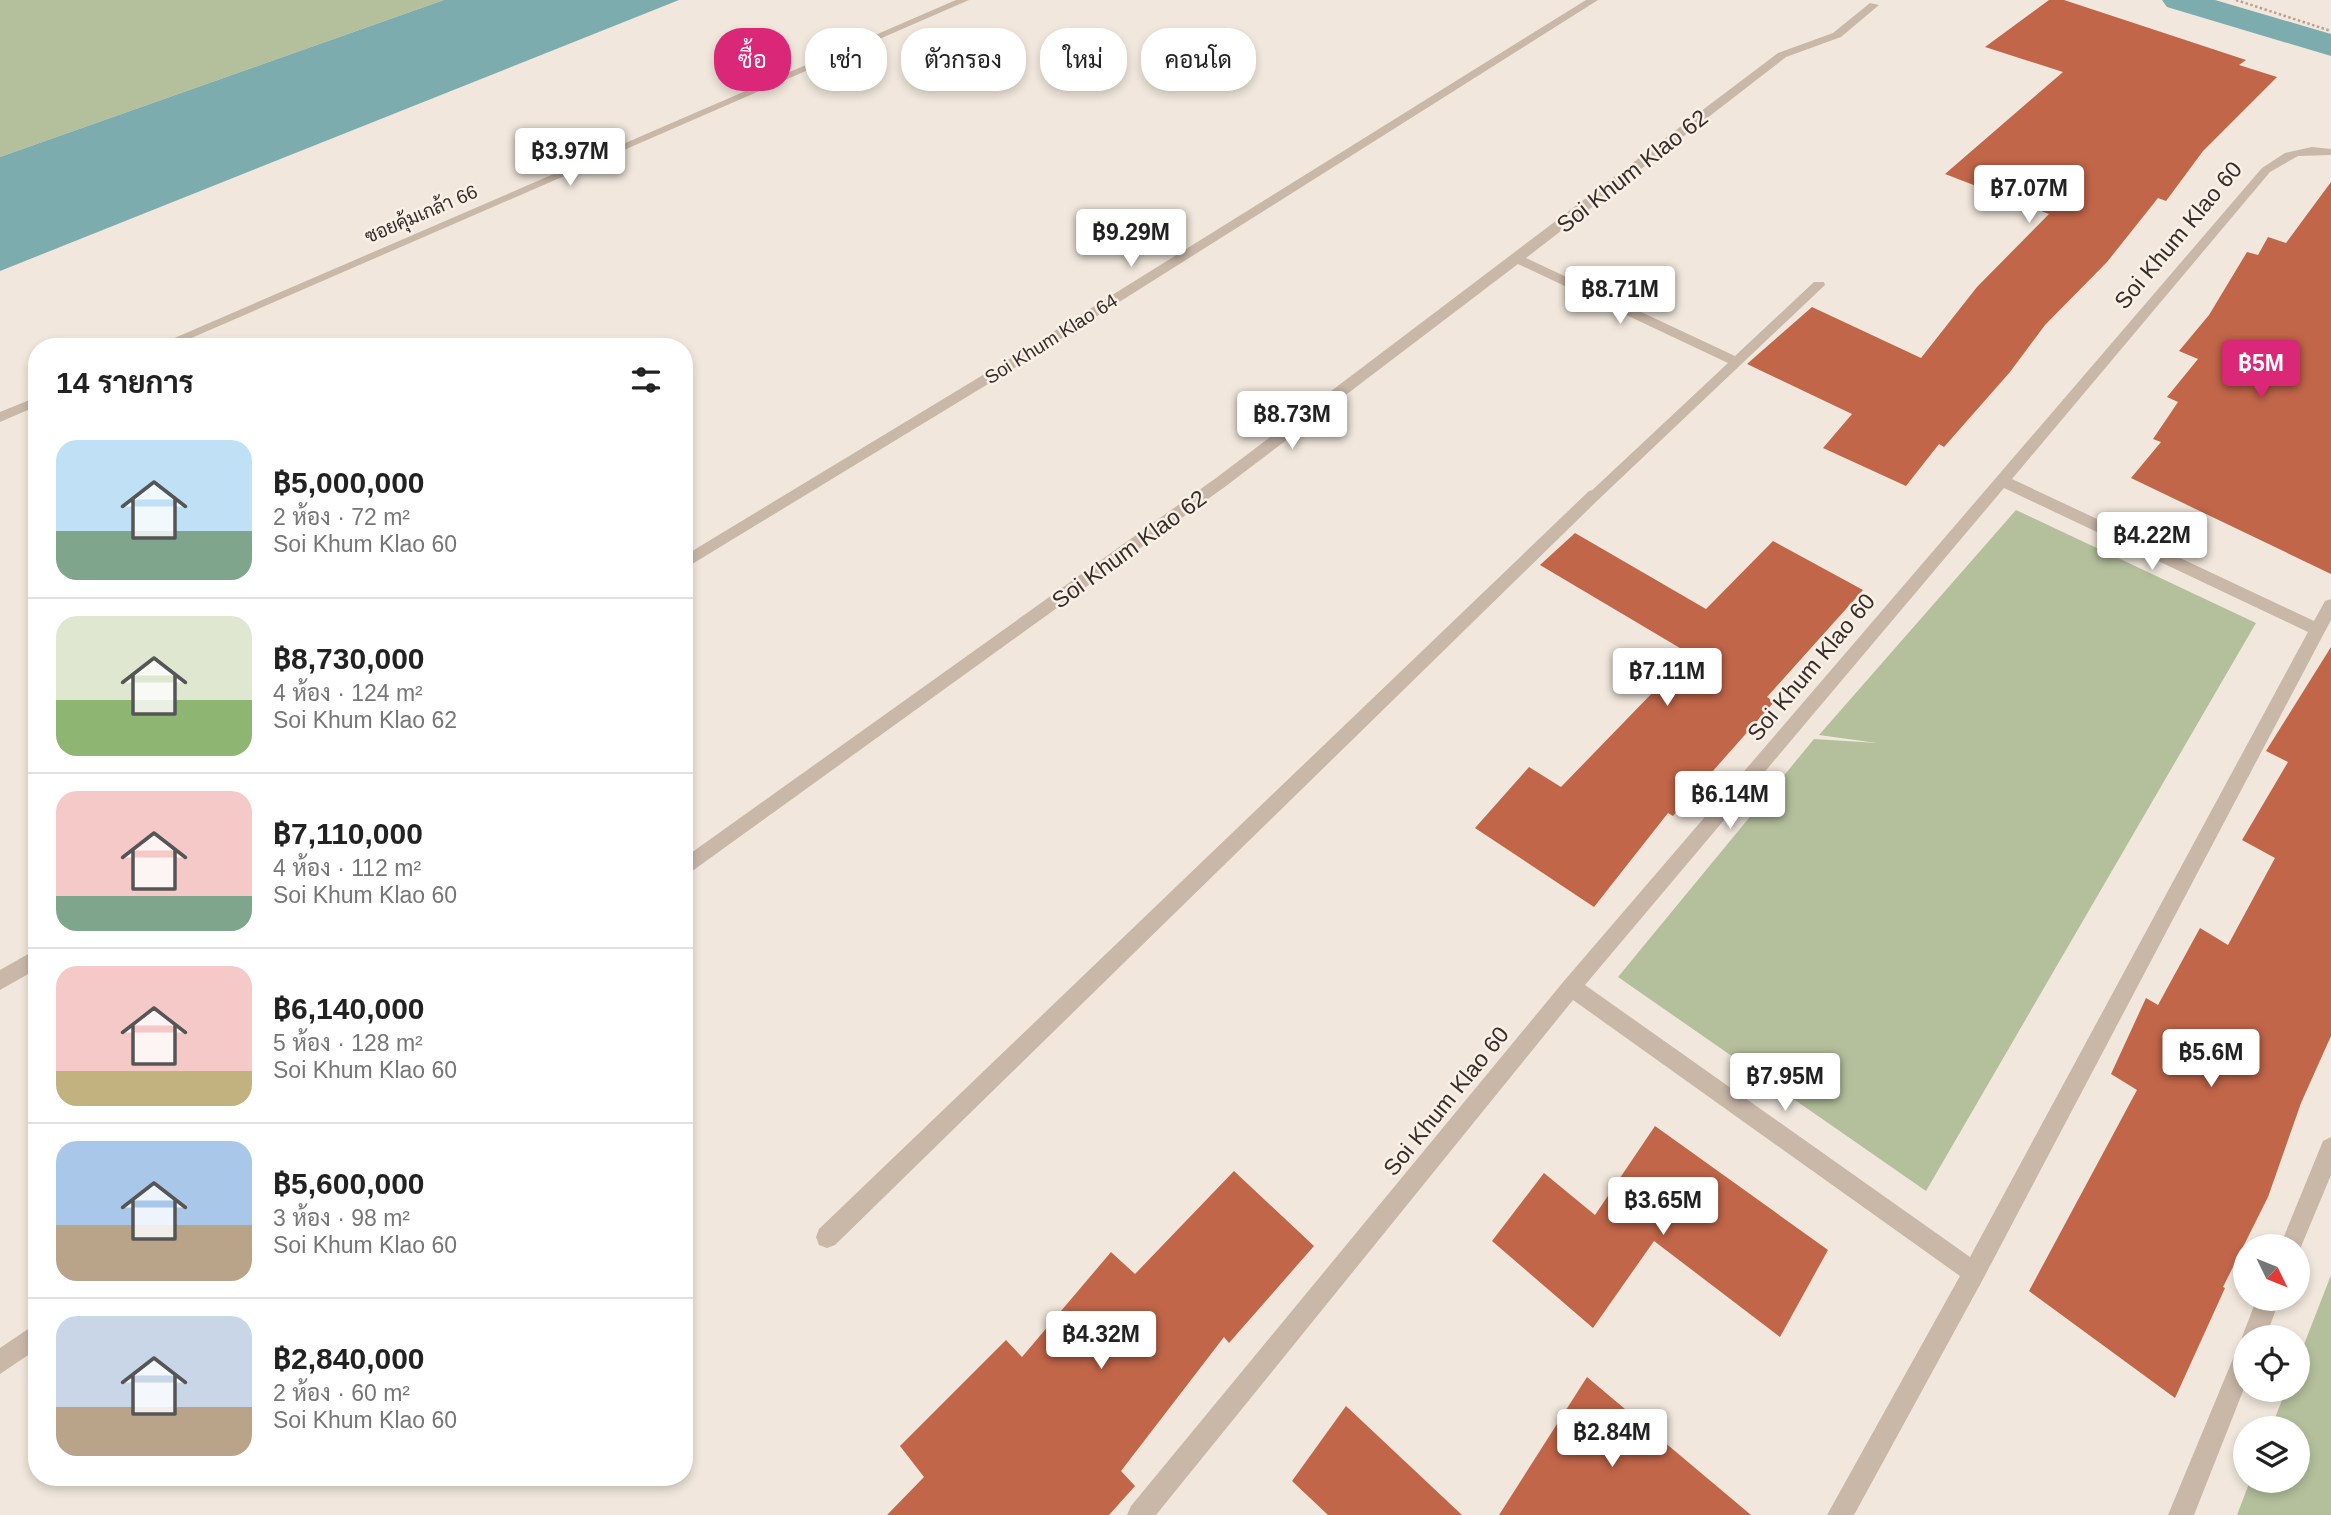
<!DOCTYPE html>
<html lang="th">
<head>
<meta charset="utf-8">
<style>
	:root { --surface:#fff; --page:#f6f6f6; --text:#222; --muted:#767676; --line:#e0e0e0; --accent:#db2777 }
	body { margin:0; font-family:Arial,Sarabun,sans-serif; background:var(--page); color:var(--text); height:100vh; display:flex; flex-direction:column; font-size:26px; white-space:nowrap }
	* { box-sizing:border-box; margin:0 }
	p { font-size:23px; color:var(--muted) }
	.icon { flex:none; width:38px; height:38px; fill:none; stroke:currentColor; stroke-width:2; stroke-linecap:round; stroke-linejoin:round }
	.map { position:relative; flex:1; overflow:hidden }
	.details { position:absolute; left:28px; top:338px; width:665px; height:1148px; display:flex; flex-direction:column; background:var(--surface); border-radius:28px; box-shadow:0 4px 10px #0003 }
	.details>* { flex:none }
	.hud { position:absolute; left:714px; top:28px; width:665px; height:63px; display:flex; gap:14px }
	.needle { width:46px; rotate:133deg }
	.controls { position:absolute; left:2233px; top:1234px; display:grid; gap:14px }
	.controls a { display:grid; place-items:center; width:77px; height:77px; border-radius:50%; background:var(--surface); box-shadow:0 4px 10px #0003; font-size:35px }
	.price { position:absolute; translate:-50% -60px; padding:0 16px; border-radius:7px; background:#fff; color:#222; font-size:23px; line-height:46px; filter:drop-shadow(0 2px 4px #0008) }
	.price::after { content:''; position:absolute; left:50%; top:42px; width:21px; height:16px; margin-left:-10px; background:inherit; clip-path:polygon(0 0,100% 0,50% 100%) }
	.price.selected { background:var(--accent); color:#fff }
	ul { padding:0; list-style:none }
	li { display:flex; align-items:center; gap:21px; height:175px; padding:0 28px }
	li+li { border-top:2px solid var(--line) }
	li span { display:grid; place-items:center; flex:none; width:196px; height:140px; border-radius:21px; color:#555 }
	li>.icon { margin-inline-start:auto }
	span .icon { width:84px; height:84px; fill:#fffc; stroke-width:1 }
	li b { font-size:30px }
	h2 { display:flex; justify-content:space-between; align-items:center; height:84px; padding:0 28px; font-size:30px }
	.chip { padding:0 24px; border-radius:28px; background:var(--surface); box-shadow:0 4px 10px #0003; font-size:24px; line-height:63px }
	.chip.selected { background:var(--accent); color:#fff }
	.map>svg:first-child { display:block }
	.green { fill:#b4c09c }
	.water { fill:#7cacad }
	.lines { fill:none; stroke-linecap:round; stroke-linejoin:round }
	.canal { fill:#7cacad; fill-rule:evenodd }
	.building { fill:#c26649 }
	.path { stroke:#b5a192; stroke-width:2.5; stroke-dasharray:2.5 2.5; stroke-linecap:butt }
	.service { fill:#c9b7a8; fill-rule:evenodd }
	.minor { fill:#c9b7a8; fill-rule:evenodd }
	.labels { text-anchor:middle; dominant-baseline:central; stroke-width:5; stroke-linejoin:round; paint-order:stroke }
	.far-street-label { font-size:19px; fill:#362c28; stroke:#f9f1e8 }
	.street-label { font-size:23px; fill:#362c28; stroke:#f9f1e8 }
</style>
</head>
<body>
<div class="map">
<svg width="2331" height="1515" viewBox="0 0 2331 1515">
	<rect width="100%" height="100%" fill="#f1e7dc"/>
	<g class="green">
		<path d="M0 0H444L0 157Z"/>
		<path d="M2016 510 2256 623 1926 1191 1618 977 1814 739 1877 743 1819 735Z"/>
		<path d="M2331 1275V1515H2237L2250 1481 2298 1480V1428H2271L2286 1390H2298V1360Z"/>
	</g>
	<path class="water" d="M444 0H679L0 271V157Z"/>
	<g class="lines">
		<path class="canal" d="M2162 0H2215L2331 34V56L2167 7Z"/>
	</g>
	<g class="building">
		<path d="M2049 0H2064L2246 60 2239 65 2277 77 2203 151 2166 201 2158 198 2107 262 2045 325 2010 372 1944 447 1939 444 1906 486 1823 448 1852 414 1747 364 1812 307 1921 358 1977 287 2049 214 1945 174 2063 72 1985 47Z"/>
		<path d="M2331 182V574L2131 478 2161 442 2153 439 2178 402 2167 397 2198 359 2179 351 2209 315 2247 252 2258 255 2268 237 2286 243Z"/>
		<path d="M1575 533 1706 609 1773 541 1863 590 1767 697 1774 702 1673 816 1668 813 1594 907 1475 828 1529 767 1561 787 1690 654 1540 565Z"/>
		<path d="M2331 647V1036L2301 1103 2268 1197 2223 1287 2225 1288 2175 1398 2029 1291 2137 1090 2111 1074 2146 998 2158 1005 2200 928 2228 945 2275 858 2242 840 2288 762 2266 751Z"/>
		<path d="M1655 1126 1828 1250 1780 1337 1654 1241 1593 1328 1492 1241 1544 1173 1595 1215Z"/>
		<path d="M1234 1171 1314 1246 1229 1343 1224 1337 1121 1471 1135 1486 1109 1515H887L924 1477 900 1446 1006 1340 1022 1357 1111 1252 1135 1274Z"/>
		<path d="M1587 1377 1751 1515H1499Z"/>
		<path d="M1346 1406 1462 1515H1328L1292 1481Z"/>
	</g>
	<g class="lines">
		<path class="path" d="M2236 0 2331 31"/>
		<path class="service" d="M1594 490 1599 491 1601 495 1599 499 835 1245 827 1248 819 1245 816 1237 819 1229 1589 491Z"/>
		<g class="minor">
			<path d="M956 0H969L173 346H156Z"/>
			<path d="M1586 0H1598L1021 364 684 569V556L1011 358Z"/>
			<path d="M1870 3 1879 5 1841 37 1786 57 1526 258 1735 356 1814 282H1824L1825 285 1599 499H1589L1587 495 1728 363 1518 264 1226 486 684 877V858L1216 478 1778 53 1833 33Z"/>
			<path d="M2312 147 2331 149V155L2298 156 2270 172 2012 479 2314 621 2325 601 2331 599V620L1982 1281 1854 1515H1827L1960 1276 1573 1000 1156 1515H1127L1131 1506 1564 981 2262 168 2285 153ZM2004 488 2308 632 1970 1257 1585 985Z"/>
			<path d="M37 397V406L0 422V412Z"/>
			<path d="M37 949V969L0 990V970Z"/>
			<path d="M2331 1137V1175L2298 1254V1246H2280L2323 1141Z"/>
			<path d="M2257 1298H2280L2266 1337H2245V1344L2242 1337Z"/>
			<path d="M37 1323V1349L0 1374V1348Z"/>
			<path d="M2245 1345V1386L2194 1515H2168L2237 1349Z"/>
		</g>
	</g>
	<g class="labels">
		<g class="far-street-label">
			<text transform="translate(421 214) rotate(-23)">ซอยคุ้มเกล้า 66</text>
			<text transform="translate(1051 339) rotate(-32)">Soi Khum Klao 64</text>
		</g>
		<g class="street-label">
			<text transform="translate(1632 171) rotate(-38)">Soi Khum Klao 62</text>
			<text transform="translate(2178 235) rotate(-50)">Soi Khum Klao 60</text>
			<text transform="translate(1129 549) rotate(-36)">Soi Khum Klao 62</text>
			<text transform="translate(1811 667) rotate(-50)">Soi Khum Klao 60</text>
			<text transform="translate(1446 1101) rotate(-51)">Soi Khum Klao 60</text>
		</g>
	</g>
</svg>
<div class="controls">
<a><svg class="needle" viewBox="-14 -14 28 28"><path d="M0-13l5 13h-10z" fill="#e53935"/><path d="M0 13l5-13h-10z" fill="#767676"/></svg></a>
<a><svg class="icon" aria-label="locate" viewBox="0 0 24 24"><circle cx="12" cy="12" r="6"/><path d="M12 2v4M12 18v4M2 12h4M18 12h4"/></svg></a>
<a><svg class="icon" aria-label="layers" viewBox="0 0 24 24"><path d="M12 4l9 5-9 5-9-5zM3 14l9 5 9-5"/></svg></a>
</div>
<b class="price" style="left:570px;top:188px">฿3.97M</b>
<b class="price" style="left:2029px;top:225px">฿7.07M</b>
<b class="price" style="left:1131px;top:269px">฿9.29M</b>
<b class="price" style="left:1620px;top:326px">฿8.71M</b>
<b class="price selected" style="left:2261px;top:400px">฿5M</b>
<b class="price" style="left:1292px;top:451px">฿8.73M</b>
<b class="price" style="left:2152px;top:572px">฿4.22M</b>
<b class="price" style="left:1667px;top:708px">฿7.11M</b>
<b class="price" style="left:1730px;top:831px">฿6.14M</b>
<b class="price" style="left:2211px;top:1089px">฿5.6M</b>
<b class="price" style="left:1785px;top:1113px">฿7.95M</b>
<b class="price" style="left:1663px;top:1237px">฿3.65M</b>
<b class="price" style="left:1101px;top:1371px">฿4.32M</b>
<b class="price" style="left:1612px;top:1469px">฿2.84M</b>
<div class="hud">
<a class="chip selected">ซื้อ</a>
<a class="chip">เช่า</a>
<a class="chip">ตัวกรอง</a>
<a class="chip">ใหม่</a>
<a class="chip">คอนโด</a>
</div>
<section class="details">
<h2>14 รายการ<svg class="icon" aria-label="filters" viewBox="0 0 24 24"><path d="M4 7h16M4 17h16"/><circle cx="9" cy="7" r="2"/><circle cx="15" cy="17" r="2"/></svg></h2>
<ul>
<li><span style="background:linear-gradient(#bfe0f5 65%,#7fa58c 0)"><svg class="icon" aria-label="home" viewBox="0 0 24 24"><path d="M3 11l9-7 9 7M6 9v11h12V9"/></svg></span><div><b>฿5,000,000</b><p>2 ห้อง · 72 m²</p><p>Soi Khum Klao 60</p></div></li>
<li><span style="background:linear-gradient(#dfe7d0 60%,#8fb573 0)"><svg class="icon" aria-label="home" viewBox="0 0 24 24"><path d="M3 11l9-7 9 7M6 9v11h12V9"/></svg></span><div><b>฿8,730,000</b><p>4 ห้อง · 124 m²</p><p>Soi Khum Klao 62</p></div></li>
<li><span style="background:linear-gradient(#f6c9c9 75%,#7fa58c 0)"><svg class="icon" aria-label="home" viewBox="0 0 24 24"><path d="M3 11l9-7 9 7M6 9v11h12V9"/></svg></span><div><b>฿7,110,000</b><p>4 ห้อง · 112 m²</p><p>Soi Khum Klao 60</p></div></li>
<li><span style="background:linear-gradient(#f6c9c9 75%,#c2b280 0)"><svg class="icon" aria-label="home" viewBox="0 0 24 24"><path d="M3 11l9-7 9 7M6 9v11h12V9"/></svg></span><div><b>฿6,140,000</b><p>5 ห้อง · 128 m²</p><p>Soi Khum Klao 60</p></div></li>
<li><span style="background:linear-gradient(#a9c7e8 60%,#b9a48a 0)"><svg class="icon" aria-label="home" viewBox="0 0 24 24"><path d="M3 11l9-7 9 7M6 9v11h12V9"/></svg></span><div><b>฿5,600,000</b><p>3 ห้อง · 98 m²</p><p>Soi Khum Klao 60</p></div></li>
<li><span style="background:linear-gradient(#c9d6e8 65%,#b9a48a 0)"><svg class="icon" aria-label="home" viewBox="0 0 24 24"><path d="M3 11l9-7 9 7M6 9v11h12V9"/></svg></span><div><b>฿2,840,000</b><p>2 ห้อง · 60 m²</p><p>Soi Khum Klao 60</p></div></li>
</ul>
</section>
</div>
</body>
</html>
